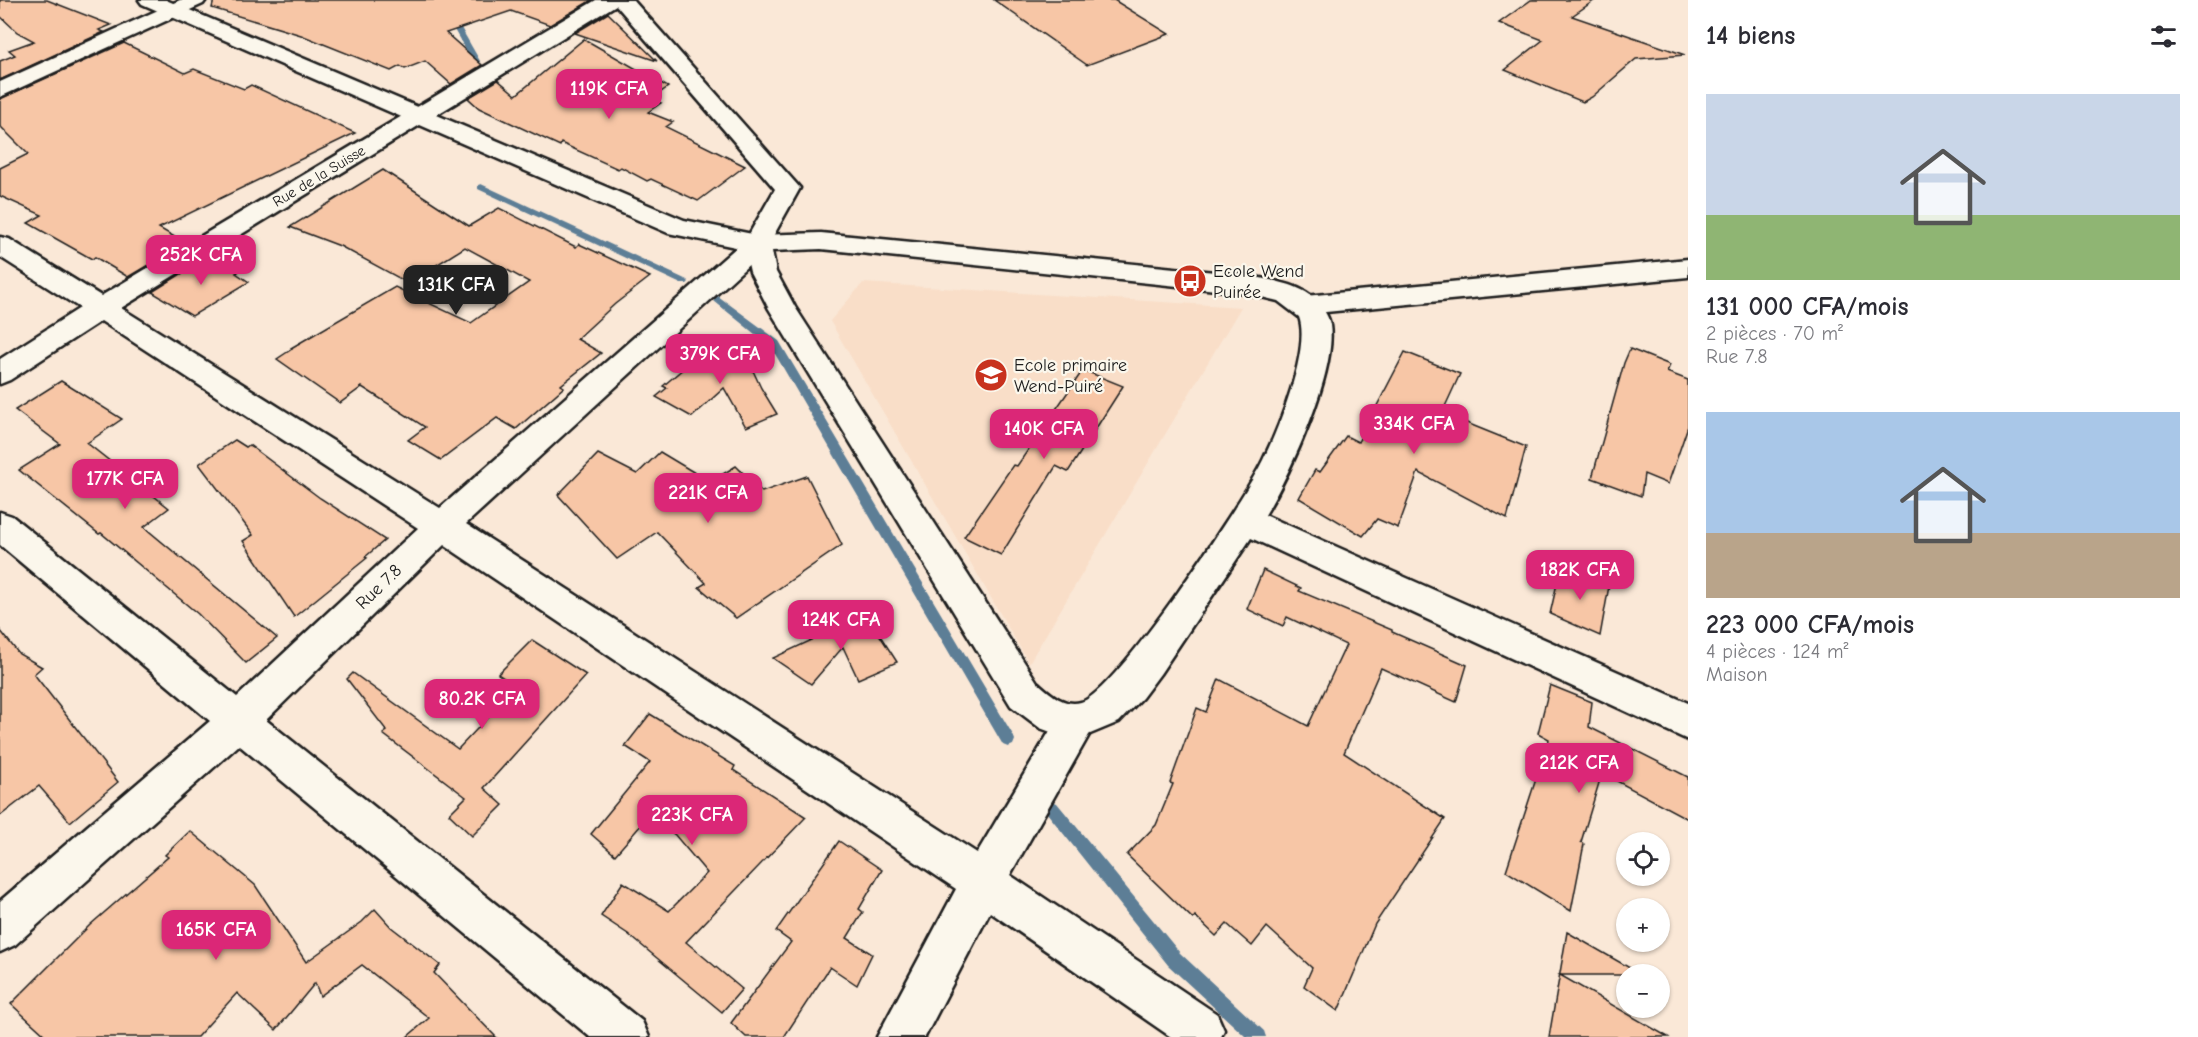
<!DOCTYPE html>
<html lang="fr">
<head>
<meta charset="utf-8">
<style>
	:root { --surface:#fff; --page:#f7f7f7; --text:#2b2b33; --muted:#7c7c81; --accent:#db2777 }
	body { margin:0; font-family:"Comic Neue",sans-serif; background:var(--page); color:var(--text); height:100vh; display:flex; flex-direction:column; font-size:22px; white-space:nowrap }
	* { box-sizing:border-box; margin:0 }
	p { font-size:20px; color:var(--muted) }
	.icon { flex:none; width:33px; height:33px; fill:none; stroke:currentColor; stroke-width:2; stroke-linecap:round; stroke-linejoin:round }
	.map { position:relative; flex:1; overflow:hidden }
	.drawer { display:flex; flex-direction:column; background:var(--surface); width:510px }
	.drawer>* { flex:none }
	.buttons { position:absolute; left:1616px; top:832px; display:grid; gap:12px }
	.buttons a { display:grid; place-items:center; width:54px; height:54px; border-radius:50%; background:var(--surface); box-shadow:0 2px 4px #0004; font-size:30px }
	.price { position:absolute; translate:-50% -51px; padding:0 14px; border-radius:12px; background:var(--accent); color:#fff; font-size:20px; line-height:39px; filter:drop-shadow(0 2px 3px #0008) }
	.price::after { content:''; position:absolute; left:50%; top:36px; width:18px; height:14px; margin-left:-9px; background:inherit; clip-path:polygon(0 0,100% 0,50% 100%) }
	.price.active { background:#222; color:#fff }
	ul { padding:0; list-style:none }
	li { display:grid; align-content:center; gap:12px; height:318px; padding:0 18px }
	li span { display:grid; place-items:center; height:186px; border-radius:0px; color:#555 }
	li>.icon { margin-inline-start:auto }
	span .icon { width:108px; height:108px; fill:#fffc; stroke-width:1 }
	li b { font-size:26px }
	h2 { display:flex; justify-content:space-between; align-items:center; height:72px; padding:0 18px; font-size:26px }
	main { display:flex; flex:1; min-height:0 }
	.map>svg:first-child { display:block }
	.built { fill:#f9dec8 }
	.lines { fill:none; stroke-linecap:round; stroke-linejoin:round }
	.stream { fill:#5d7e96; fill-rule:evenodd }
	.building { fill:#f7c6a6; stroke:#1c1c1c; stroke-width:1.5 }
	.street-casing { stroke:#1c1c1c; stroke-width:5 }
	.secondary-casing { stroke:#1c1c1c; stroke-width:5 }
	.street { fill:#fbf7ec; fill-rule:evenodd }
	.secondary { fill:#fbf7ec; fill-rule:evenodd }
	.labels { text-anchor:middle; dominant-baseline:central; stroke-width:4.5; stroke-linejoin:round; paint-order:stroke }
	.far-street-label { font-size:15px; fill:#1c1c1c; stroke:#fbf7ec }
	.poi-label { font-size:18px; fill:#1c1c1c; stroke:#fbf7ec; text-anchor:start }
	.street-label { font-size:18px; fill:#1c1c1c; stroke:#fbf7ec }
</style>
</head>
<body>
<main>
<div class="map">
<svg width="1688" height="1037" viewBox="0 0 1688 1037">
	<rect width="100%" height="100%" fill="#fae8d7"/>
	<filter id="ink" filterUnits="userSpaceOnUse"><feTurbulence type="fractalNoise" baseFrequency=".0167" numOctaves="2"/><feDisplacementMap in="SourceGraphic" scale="12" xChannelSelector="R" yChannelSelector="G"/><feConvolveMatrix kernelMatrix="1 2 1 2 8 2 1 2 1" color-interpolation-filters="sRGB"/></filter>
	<g filter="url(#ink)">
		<path class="built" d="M863 283 1241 307 1029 663 830 321Z"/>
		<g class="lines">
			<g class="stream">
				<path d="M437 0H445L480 61 479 63 472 61Z"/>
				<path d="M481 184 687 280 689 282 687 284H681L478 189V185Z"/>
				<path d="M718 296 779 341 1013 735 1015 740 1013 745 1008 747 1003 745 771 347 714 301V297Z"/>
				<path d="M1052 801 1057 803 1180 953 1264 1031 1266 1037H1246L1168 965 1047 813 1045 808 1047 803Z"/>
			</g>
		</g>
		<g class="building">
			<path d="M0 0H47L111 25 99 30 104 32 0 80V61L15 55 9 50 34 41 17 32 0 16Z"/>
			<path d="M214 0H592L550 25 511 11 446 33 482 65 451 84 425 61 405 69 400 66 391 71 301 35 212 8Z"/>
			<path d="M994 0H1114L1169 34 1087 65Z"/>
			<path d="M1531 0H1595L1572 16 1685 55 1636 59 1592 97 1583 102 1505 70 1543 40 1499 23Z"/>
			<path d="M608 13 657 61 575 33Z"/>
			<path d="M584 39 668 87 651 99 661 103 648 112 673 122 666 127 745 166 698 201 651 179 647 181 621 167 618 169 561 143 560 146 479 108 468 98 498 80 516 95Z"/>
			<path d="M124 43 185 73 194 69 244 89 251 85 355 133 159 228 185 243 128 277 95 257 92 259 28 223 42 215 0 196V168L28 154 0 126V99Z"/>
			<path d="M383 170 469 226 499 208 576 247 579 244 650 277 615 304 577 339 601 353 561 385 564 387 516 429 497 418 441 460 408 440 425 427 362 387 340 403 277 359 292 349 291 348 395 287 471 323 529 282 465 247 408 283 340 246 290 227Z"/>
			<path d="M210 256 238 272 236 273 249 282 192 316 152 292Z"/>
			<path d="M713 342 743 349 761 388 777 414 746 427 724 388 692 417 656 397 667 388 663 386 684 368 702 363Z"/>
			<path d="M1630 349 1670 365 1667 372 1688 380V426L1668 484 1644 474 1641 496 1592 478 1624 363Z"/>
			<path d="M1405 352 1460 374 1442 413 1526 447 1507 519 1418 472 1398 528 1377 519 1363 536 1299 498 1315 470 1320 472 1346 436 1358 442Z"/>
			<path d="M1083 370 1123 386 1068 472 1056 466 1001 555 964 537 1013 465 1017 466Z"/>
			<path d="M61 381 122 419 87 443 169 508 144 527 277 638 246 663 198 614 101 533 99 534 19 470 60 444 15 410Z"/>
			<path d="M235 440 246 447 249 445 320 498 385 540 365 557 367 558 294 617 243 541 253 535 199 464Z"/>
			<path d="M660 452 710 482 736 466 762 492 807 476 842 545 736 618 699 587 706 583 657 532 617 559 558 495 598 454 637 474Z"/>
			<path d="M1561 566 1609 586 1600 636 1550 614Z"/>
			<path d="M1263 570 1301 588 1299 591 1392 630V632L1467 665 1456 702 1381 668 1344 753 1445 819 1375 924 1338 1011 1304 986 1312 968 1267 927 1252 946 1227 924 1216 936 1195 916 1193 919 1127 855 1156 825 1173 784 1170 783 1197 708 1206 712 1219 679 1308 726 1346 645 1287 617 1283 626 1247 609Z"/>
			<path d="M872 612 868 617 897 662 858 679 843 647 811 684 773 658Z"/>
			<path d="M0 630 19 654 42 667 34 674 118 782 70 822 39 786 0 816Z"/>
			<path d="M532 640 586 675 484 788 503 805 472 836 449 814 466 797 383 734 387 731 347 679 353 673 458 749 517 687 498 674Z"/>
			<path d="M1550 685 1592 702 1589 727 1688 777V819L1602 773 1581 842 1584 844 1571 911 1506 871 1549 739 1538 733Z"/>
			<path d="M650 714 735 766 733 770 806 817 686 942 742 989 722 1012 628 934 601 916 623 882 669 911 707 873 675 835 649 816 615 855 591 834 650 762 625 746Z"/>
			<path d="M190 831 255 885 306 962 362 922 375 909 391 927 440 965 434 973 496 1037H407L429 1018 362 965 320 996 315 983 276 1030 237 993 197 1037H47L11 1004 90 925 168 857 165 855Z"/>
			<path d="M839 841 882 870 859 909 863 912 847 938 872 954 857 985 830 967 784 1037H746L731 1023 791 942 776 931Z"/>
			<path d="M1567 932 1642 975H1560L1668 1037H1549Z"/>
		</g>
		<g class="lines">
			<defs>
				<g id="street">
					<path d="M180 0H206L203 4 0 97V82Z"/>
					<path d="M596 0H633L800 188 766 249 466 524 977 853 1063 709 1076 704 1089 709 1095 722 1089 735 1010 875 1217 1014 1224 1030 1221 1037H1171L990 912 925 1037H877L956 889 444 545 266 720 642 1021 649 1037H590L239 745 15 945 0 952V901L210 721 0 545V512L12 516 237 697 418 528 101 321 10 380 0 384V359L80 308 0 257V237L9 239 101 296ZM616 5 775 189 747 238 440 508 121 308Z"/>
					<path d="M1688 259V277L1305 314 1295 312 1291 305 1295 298 1305 296Z"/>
				</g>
				<path id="secondary" d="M139 0H166L684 220 757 235 821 233 1245 275C1268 280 1301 283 1317 301 1323 308 1329 317 1330 325 1337 372 1290 474 1265 515L1688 703V740L1251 538 1160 674 1142 698 1119 722 1083 737 1067 738 1040 728 1011 706 769 309 750 272 745 249 668 233 142 4ZM821 249 1245 293 1278 301 1299 317C1311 348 1278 430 1263 460 1244 499 1115 694 1081 702 1063 707 1049 692 1037 682L795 307 776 272 772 251Z"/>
			</defs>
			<use href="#street" class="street-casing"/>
			<use href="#secondary" class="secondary-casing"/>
			<use href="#street" class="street"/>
			<use href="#secondary" class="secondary"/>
		</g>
	</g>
	<defs>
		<symbol id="bus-disc" viewBox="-11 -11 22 22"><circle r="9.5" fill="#c8321e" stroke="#fbf7ec"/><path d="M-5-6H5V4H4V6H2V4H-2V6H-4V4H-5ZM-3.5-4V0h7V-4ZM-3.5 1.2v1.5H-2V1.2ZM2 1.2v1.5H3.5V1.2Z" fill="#fff"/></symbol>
		<symbol id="school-disc" viewBox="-11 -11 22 22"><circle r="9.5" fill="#c8321e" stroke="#fbf7ec"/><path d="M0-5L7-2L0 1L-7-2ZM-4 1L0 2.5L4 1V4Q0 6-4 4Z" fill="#fff"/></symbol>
	</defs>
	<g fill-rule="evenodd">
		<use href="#bus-disc" x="1171" y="262" width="38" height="38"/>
		<use href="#school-disc" x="972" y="356" width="38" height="38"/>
	</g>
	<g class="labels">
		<g class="far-street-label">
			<text transform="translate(319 176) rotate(-31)">Rue de la Suisse</text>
		</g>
		<g class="poi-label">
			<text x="1213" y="271">Ecole Wend<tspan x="1213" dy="21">Puirée</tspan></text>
			<text x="1014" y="365">Ecole primaire<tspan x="1014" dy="21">Wend-Puiré</tspan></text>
		</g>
		<g class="street-label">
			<text transform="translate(379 587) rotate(-44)">Rue 7.8</text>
		</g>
	</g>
</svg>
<div class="buttons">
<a><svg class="icon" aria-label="locate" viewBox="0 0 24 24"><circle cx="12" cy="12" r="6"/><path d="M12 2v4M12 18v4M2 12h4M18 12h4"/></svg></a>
<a>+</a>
<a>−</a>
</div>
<b class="price" style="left:609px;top:120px">119K CFA</b>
<b class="price" style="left:201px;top:286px">252K CFA</b>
<b class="price active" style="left:456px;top:316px">131K CFA</b>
<b class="price" style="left:720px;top:385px">379K CFA</b>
<b class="price" style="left:1414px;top:455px">334K CFA</b>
<b class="price" style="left:1044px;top:460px">140K CFA</b>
<b class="price" style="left:125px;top:510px">177K CFA</b>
<b class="price" style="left:708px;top:524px">221K CFA</b>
<b class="price" style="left:1580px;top:601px">182K CFA</b>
<b class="price" style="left:841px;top:651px">124K CFA</b>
<b class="price" style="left:482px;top:730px">80.2K CFA</b>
<b class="price" style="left:1579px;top:794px">212K CFA</b>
<b class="price" style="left:692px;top:846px">223K CFA</b>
<b class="price" style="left:216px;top:961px">165K CFA</b>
</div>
<section class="drawer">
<h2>14 biens<svg class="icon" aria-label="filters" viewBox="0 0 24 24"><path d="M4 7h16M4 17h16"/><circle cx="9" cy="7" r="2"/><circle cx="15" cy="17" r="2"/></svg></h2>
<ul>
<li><span style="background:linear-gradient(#c9d6e8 65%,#8fb573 0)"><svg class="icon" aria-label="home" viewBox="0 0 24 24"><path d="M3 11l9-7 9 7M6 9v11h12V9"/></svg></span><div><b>131 000 CFA/mois</b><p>2 pièces · 70 m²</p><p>Rue 7.8</p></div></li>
<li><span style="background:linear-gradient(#a9c7e8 65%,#b9a48a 0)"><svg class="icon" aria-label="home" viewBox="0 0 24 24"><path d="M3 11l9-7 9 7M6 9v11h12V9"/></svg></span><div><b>223 000 CFA/mois</b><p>4 pièces · 124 m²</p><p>Maison</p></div></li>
</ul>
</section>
</main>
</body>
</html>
